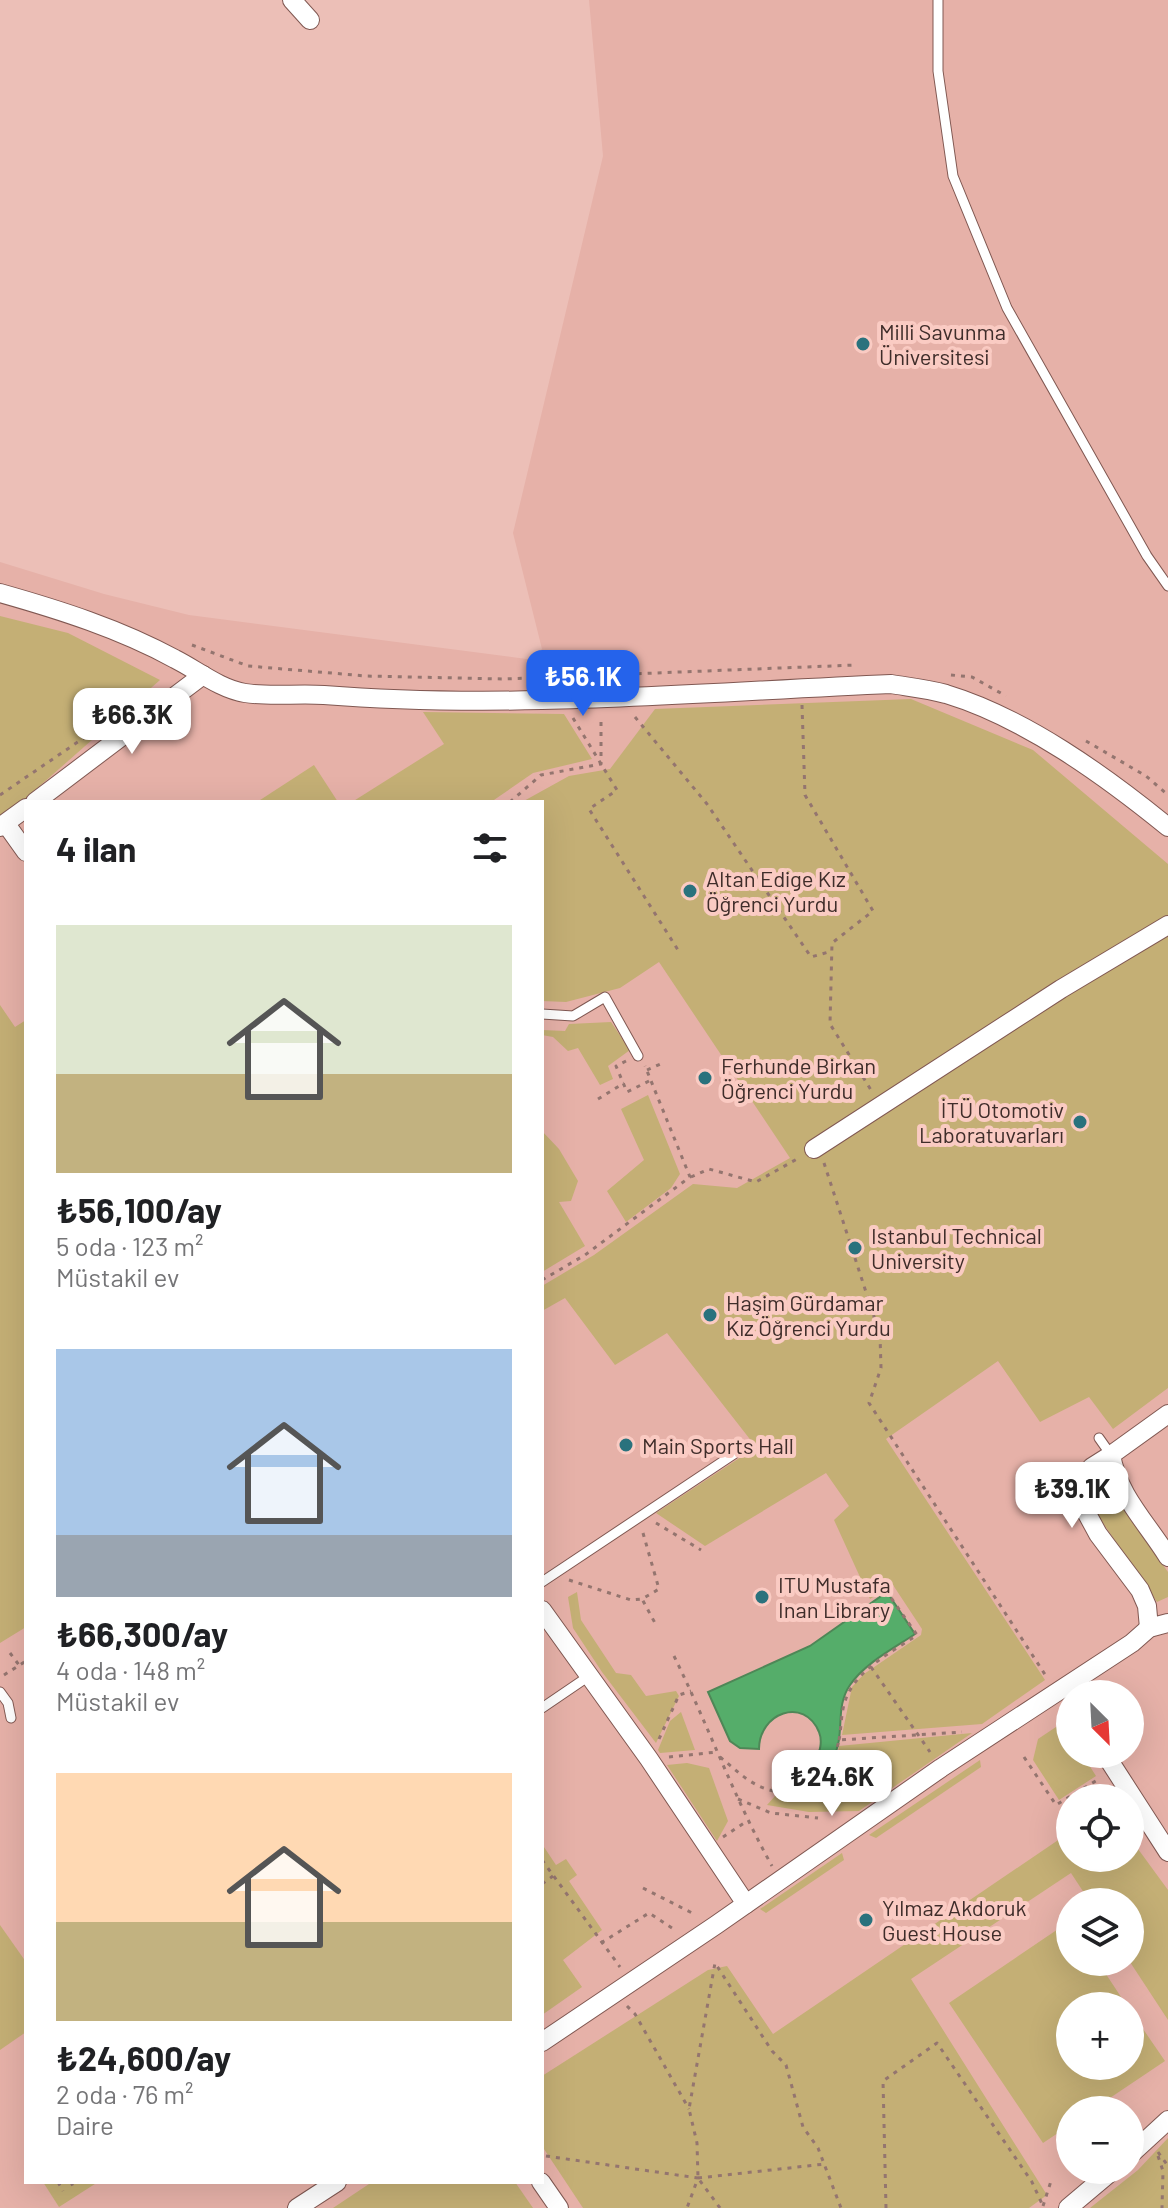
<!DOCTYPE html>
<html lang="tr">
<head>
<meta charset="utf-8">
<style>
	:root { --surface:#fff; --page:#f2f2f2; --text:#202124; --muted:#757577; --accent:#2563eb }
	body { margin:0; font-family:Barlow,sans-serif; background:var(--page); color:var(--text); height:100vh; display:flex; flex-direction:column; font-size:30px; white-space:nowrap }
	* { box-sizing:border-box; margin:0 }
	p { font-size:26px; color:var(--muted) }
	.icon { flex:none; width:44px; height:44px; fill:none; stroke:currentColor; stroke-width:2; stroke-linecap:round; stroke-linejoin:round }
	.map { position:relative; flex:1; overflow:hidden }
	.panel { position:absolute; left:24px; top:800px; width:520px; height:1384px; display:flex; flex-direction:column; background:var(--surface); border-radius:0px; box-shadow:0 8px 32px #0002 }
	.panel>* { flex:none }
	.needle { width:52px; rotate:156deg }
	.fabs { position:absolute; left:1056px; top:1680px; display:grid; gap:16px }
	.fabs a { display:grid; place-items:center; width:88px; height:88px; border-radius:50%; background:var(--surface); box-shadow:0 8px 32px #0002; font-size:40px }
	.price { position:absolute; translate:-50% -68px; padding:0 18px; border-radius:16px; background:#fff; color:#222; font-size:26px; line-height:52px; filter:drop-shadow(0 2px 4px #0008) }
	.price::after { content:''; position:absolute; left:50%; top:48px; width:24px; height:18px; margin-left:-12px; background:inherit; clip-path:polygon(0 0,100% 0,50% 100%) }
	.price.selected { background:var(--accent); color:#fff }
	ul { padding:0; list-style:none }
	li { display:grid; align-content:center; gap:16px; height:424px; padding:0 32px }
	li span { display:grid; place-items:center; height:248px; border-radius:0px; color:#555 }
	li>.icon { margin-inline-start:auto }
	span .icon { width:144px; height:144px; fill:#fffc; stroke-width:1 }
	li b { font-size:34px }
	h2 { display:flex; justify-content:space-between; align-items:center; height:96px; padding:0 32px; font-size:34px }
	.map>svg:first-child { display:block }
	.built { fill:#e6b1a8; fill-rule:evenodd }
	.green { fill:#c4af75 }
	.water { fill:#55ad6a; stroke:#4e8757; stroke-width:2 }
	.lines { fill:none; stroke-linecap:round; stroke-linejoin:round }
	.service-casing { stroke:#805852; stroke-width:11 }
	.minor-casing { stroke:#805852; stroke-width:20 }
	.path { stroke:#94756f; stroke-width:3; stroke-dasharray:4 6; stroke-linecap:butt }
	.service { stroke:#fff; stroke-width:9 }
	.minor { stroke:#fff; stroke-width:18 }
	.poi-dot { fill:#2a727d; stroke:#facbc3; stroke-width:3 }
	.labels { text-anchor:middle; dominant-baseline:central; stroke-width:8; stroke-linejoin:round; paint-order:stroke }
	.poi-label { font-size:22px; fill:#3f2d2a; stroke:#facbc3; text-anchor:start }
</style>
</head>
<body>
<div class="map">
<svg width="1168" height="2208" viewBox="0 0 1168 2208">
	<rect width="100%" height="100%" fill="#ecbfb7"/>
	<path class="built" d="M589 0H1168V2208H0V562L104 594 189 615 534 660 542 649 513 533 603 156ZM26 802H542V2182H26ZM1070 1694H1130V1754H1070ZM1070 1798H1130V1858H1070ZM1070 1902H1130V1962H1070ZM1070 2006H1130V2066H1070ZM1070 2110H1130V2170H1070Z"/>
	<g class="green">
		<path d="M0 616 68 633 160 680 0 821Z"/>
		<path d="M911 699 1033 750 1168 864V1388L1113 1429 1089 1397 1040 1422 998 1361 886 1439 1045 1680 982 1724 842 1735 852 1687 864 1674 921 1635 922 1629 893 1585 870 1599 834 1520 849 1506 826 1473 705 1546 656 1513 756 1447 667 1333 615 1365 565 1298 542 1311V1286L594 1255 693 1184 737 1188 790 1158 659 962 620 988 566 1002 542 1001V802H522L569 776 610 769 655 709Z"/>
		<path d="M423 712 564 714 592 759 533 773 491 802H352L444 744Z"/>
		<path d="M314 765 338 802H257Z"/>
		<path d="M0 1005 15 1027 26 1020V1627L0 1643Z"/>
		<path d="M611 1022 630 1050 608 1066 613 1079 600 1085 578 1048 568 1051 553 1037 542 1035V1030L565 1031 569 1024Z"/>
		<path d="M648 1095 680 1174 671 1188 626 1222 607 1191 644 1160 621 1109Z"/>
		<path d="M542 1131 559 1149 578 1181 571 1201 559 1202 585 1246 542 1272Z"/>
		<path d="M1098 1479 1108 1487 1168 1572V1597L1157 1602 1090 1504 1088 1493 1090 1482Z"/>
		<path d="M577 1592 581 1620 616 1673 631 1675 646 1696 676 1691 679 1696 656 1743 602 1672 573 1628 568 1597Z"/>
		<path d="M681 1712 695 1750 660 1753 658 1750 670 1721Z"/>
		<path d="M1062 1723 1070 1735V1754H1082L1096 1776 1059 1800 1033 1760 1038 1739Z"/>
		<path d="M972 1733 859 1811 809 1812 767 1805 776 1795C782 1795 791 1796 796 1795 817 1789 837 1767 839 1746Z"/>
		<path d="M980 1760 981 1767 876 1838 869 1835Z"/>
		<path d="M687 1763 709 1768 728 1821 717 1841 667 1765Z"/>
		<path d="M1070 1832V1858H1130V1838L1168 1890V2020L1130 1962V1902H1090L1071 1873 911 1979 1047 2195 1029 2208H583L542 2146V2076L708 1970 727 1966 773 2034Z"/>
		<path d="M542 1844 556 1865 566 1859 577 1875 569 1881 602 1930 563 1960 582 1987 542 2015Z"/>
		<path d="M842 1853 844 1860 766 1913 760 1909Z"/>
		<path d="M1070 1921V1962H1098L1127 2006H1070V2066H1130V2010L1165 2061 1092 2110H1070V2125L1043 2143 949 2003Z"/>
		<path d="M0 1925 26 1962V2032L0 2050Z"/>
		<path d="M1168 2138V2208H1090L1138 2170Z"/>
		<path d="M43 2182H98L59 2207Z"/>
		<path d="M372 2182H515L533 2208H333Z"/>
	</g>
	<path class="water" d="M887 1592 915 1634C893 1649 865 1663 850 1685 834 1708 846 1735 833 1758 828 1767 820 1774 812 1781 810 1764 826 1750 819 1732 804 1696 759 1713 759 1749L740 1748 730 1741 708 1692 810 1646Z"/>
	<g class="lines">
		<defs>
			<g id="service">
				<path d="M938 0V71L953 176 1007 308 1147 556 1168 586"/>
				<path d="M542 1014 573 1016 605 997 638 1056"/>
				<path d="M1099 1438 1111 1455"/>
				<path d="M542 1582 746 1446"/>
				<path d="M0 1692 8 1703 11 1718"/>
				<path d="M542 1708 589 1676"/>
			</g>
			<g id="minor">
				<path d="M292 0 310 20"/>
				<path d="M0 593C60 610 120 629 175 659 197 670 220 689 245 693 270 697 298 693 324 695 512 710 703 692 891 684 909 687 928 689 946 694 1025 718 1104 775 1168 827"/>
				<path d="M35 802 203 675"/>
				<path d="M6 824 26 852"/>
				<path d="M0 827 26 808"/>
				<path d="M814 1149 1061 989 1168 925"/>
				<path d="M1168 1414 1111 1455C1118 1495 1147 1523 1168 1557"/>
				<path d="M1111 1455 1092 1467 1075 1485 1079 1499 1098 1534 1140 1590 1147 1606 1149 1628"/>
				<path d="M542 1610 649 1759 746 1904"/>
				<path d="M1105 1754 1168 1852"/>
				<path d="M542 2042 716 1925 941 1768 1132 1643 1149 1628 1168 1623"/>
				<path d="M1130 2155 1168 2120"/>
				<path d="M541 2182 559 2208"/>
				<path d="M297 2208 337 2182"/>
				<path d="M1068 2208 1113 2170"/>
			</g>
		</defs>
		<use href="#service" class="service-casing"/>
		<use href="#minor" class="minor-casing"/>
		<g class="path">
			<path d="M192 645 248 666 366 676 504 679 856 665"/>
			<path d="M951 675 972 677 1006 696"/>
			<path d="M802 705 805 795 873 911 832 943 830 1024 871 1090"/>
			<path d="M635 717 707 804 811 957 832 951"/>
			<path d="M573 718 617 790 589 809 678 950"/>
			<path d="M1086 741 1146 776 1168 795"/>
			<path d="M0 795 116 716"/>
			<path d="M510 802 541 775 601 764V716"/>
			<path d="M626 1061 616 1066 627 1092 651 1080"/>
			<path d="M647 1070 665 1062"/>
			<path d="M598 1099 624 1083"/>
			<path d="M824 1163 880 1335 881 1368 869 1403 1046 1676"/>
			<path d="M691 1177 709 1169 756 1182 797 1159"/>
			<path d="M542 1280 585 1255 690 1177 645 1066"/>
			<path d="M656 1523 701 1550"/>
			<path d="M643 1533 659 1589 642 1599 655 1623"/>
			<path d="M569 1580 631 1600 642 1599"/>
			<path d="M10 1653 19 1665"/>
			<path d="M674 1656C708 1725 734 1798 772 1866"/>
			<path d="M871 1667 930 1752"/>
			<path d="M4 1675 26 1661"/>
			<path d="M659 1739 679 1695 691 1691"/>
			<path d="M839 1740C841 1730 841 1719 843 1709 850 1672 889 1654 917 1635L887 1592"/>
			<path d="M669 1757 717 1752"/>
			<path d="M720 1757C730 1765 739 1774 750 1781 790 1807 830 1785 839 1740L962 1732"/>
			<path d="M1024 1757 1056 1805 1099 1779"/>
			<path d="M738 1799 771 1813 818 1818"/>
			<path d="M723 1837 747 1821"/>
			<path d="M542 1860 620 1967"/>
			<path d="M542 1884 553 1876"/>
			<path d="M643 1888 696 1915"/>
			<path d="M601 1943 649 1913 675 1930"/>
			<path d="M627 2006 635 2014 689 2109"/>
			<path d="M1158 2152 1168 2166"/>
			<path d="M546 2156 698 2178 687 2208"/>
			<path d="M1158 2156 1163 2171 1162 2208"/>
			<path d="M698 2178 825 2164"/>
			<path d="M58 2182 63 2191"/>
			<path d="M71 2182 74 2189"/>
			<path d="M1043 2206 1051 2181"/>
			<path d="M720 2208 698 2178 697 2143 689 2109 715 1963 772 2051 786 2065 803 2127 818 2148 841 2208"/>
			<path d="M886 2208 883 2081 937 2043 1032 2182 1043 2206"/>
		</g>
		<use href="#service" class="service"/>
		<use href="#minor" class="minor"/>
	</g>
	<g class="poi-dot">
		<circle cx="863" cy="344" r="8"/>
		<circle cx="690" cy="891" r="8"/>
		<circle cx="705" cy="1078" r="8"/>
		<circle cx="1080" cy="1122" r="8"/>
		<circle cx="855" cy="1248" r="8"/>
		<circle cx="710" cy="1315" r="8"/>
		<circle cx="626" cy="1445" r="8"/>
		<circle cx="762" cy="1597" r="8"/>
		<circle cx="866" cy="1920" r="8"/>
	</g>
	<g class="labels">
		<g class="poi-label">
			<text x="879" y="331">Milli Savunma<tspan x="879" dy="25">Üniversitesi</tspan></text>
			<text x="706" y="878">Altan Edige Kız<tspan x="706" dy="25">Öğrenci Yurdu</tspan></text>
			<text x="721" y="1065">Ferhunde Birkan<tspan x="721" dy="25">Öğrenci Yurdu</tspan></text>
			<text x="1064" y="1109" text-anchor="end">İTÜ Otomotiv<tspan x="1064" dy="25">Laboratuvarları</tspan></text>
			<text x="871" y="1235">Istanbul Technical<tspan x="871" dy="25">University</tspan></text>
			<text x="726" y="1302">Haşim Gürdamar<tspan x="726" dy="25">Kız Öğrenci Yurdu</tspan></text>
			<text x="642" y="1445">Main Sports Hall</text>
			<text x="778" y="1584">ITU Mustafa<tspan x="778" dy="25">Inan Library</tspan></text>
			<text x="882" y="1907">Yılmaz Akdoruk<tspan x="882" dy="25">Guest House</tspan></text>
		</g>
	</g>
</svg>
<div class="fabs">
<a><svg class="needle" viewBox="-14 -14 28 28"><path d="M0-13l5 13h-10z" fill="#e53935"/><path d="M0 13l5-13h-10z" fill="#757577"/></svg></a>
<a><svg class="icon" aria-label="locate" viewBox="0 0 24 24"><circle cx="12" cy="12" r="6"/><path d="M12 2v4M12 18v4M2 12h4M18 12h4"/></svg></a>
<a><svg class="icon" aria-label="layers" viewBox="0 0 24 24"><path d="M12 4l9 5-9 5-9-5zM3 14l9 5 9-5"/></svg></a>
<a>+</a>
<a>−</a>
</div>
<b class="price selected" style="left:583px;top:718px">₺56.1K</b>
<b class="price" style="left:132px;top:756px">₺66.3K</b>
<b class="price" style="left:1072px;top:1530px">₺39.1K</b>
<b class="price" style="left:832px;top:1818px">₺24.6K</b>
<section class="panel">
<h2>4 ilan<svg class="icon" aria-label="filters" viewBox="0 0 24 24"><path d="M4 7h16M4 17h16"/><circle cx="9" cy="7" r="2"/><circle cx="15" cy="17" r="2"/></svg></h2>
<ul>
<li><span style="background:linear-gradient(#dfe7d0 60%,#c2b280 0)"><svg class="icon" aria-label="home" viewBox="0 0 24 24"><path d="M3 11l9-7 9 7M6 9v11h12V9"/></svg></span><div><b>₺56,100/ay</b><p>5 oda · 123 m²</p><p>Müstakil ev</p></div></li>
<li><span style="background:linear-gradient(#a9c7e8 75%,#9aa5b1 0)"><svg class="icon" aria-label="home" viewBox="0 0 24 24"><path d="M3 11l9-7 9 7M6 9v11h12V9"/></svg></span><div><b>₺66,300/ay</b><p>4 oda · 148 m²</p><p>Müstakil ev</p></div></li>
<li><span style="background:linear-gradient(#ffd9b3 60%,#c2b280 0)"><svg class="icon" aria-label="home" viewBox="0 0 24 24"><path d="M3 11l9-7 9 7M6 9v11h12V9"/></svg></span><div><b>₺24,600/ay</b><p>2 oda · 76 m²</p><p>Daire</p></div></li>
</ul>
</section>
</div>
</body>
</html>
